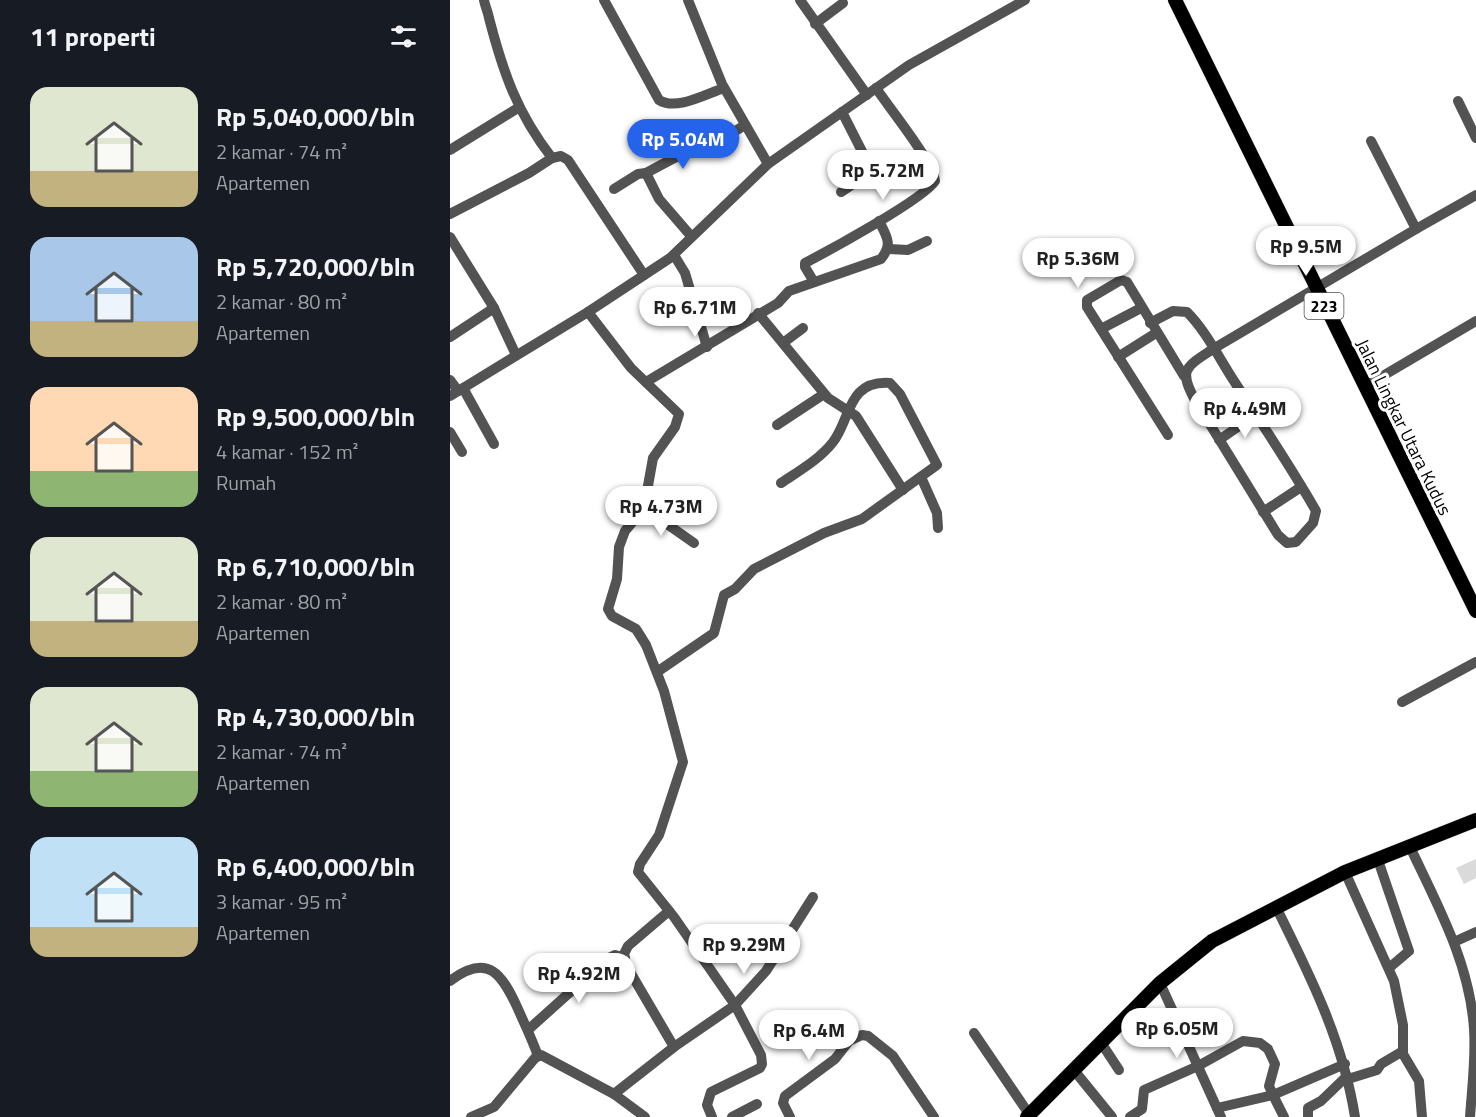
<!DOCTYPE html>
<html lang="id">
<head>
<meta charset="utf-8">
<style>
	:root { --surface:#171b24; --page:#20242c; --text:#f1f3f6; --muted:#9ea1a6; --accent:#2563eb }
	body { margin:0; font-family:"Titillium Web",sans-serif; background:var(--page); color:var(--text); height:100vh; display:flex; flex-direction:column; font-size:22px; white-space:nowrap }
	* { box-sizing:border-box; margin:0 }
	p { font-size:20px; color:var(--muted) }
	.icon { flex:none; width:33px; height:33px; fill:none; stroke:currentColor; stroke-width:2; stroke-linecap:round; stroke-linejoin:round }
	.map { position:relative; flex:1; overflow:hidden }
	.sheet { display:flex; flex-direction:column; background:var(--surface); width:450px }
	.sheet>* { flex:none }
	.price { position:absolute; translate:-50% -51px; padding:0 14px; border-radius:21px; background:#fff; color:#222; font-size:20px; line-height:39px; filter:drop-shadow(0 2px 3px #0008) }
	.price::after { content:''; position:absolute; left:50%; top:36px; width:18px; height:14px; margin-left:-9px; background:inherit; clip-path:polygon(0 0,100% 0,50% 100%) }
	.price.selected { background:var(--accent); color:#fff }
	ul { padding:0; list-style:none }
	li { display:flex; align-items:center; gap:18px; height:150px; padding:0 30px }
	li span { display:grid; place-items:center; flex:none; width:168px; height:120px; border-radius:18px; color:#555 }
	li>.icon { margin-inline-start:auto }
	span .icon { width:72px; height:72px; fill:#fffc; stroke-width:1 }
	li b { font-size:26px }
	h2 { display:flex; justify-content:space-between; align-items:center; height:72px; padding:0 30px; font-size:26px }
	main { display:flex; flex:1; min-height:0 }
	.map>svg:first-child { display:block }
	.green { fill:#dadada }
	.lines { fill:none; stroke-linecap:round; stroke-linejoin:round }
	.major-casing { stroke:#dbdbdb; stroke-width:15 }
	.minor { stroke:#535353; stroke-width:10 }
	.major { stroke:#000; stroke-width:14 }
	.labels { text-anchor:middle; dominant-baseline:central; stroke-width:6; stroke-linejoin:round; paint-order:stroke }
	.shield { fill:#fff; stroke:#4c4c4c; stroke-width:1.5 }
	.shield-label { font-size:16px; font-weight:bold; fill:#000 }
	.street-label { font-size:18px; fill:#000; stroke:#fff }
</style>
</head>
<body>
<main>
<section class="sheet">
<h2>11 properti<svg class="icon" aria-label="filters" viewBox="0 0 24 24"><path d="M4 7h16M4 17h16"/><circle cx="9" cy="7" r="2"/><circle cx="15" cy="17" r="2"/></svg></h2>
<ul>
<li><span style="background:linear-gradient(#dfe7d0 70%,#c2b280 0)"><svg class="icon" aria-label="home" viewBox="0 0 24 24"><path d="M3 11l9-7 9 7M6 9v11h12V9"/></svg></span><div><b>Rp 5,040,000/bln</b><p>2 kamar · 74 m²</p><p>Apartemen</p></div></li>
<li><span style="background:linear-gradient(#a9c7e8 70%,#c2b280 0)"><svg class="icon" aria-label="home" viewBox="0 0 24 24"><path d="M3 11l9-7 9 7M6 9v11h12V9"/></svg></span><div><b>Rp 5,720,000/bln</b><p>2 kamar · 80 m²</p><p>Apartemen</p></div></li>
<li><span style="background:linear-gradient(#ffd9b3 70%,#8fb573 0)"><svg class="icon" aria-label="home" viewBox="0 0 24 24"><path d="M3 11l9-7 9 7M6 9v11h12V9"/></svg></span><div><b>Rp 9,500,000/bln</b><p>4 kamar · 152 m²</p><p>Rumah</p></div></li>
<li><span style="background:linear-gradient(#dfe7d0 70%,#c2b280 0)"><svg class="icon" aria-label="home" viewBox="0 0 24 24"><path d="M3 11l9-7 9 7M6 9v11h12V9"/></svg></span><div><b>Rp 6,710,000/bln</b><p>2 kamar · 80 m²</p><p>Apartemen</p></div></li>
<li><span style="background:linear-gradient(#dfe7d0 70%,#8fb573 0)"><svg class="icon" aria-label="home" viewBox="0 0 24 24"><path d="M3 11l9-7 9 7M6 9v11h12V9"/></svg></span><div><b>Rp 4,730,000/bln</b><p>2 kamar · 74 m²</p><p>Apartemen</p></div></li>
<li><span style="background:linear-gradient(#bfe0f5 75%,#c2b280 0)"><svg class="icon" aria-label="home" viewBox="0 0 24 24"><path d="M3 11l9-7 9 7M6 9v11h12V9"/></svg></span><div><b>Rp 6,400,000/bln</b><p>3 kamar · 95 m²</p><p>Apartemen</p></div></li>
</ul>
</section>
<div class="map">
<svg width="1026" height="1117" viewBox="0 0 1026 1117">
	<rect width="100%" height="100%" fill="#fff"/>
	<path class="green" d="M1026 859V878L1014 884 1006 868Z"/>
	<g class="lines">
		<defs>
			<g id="major">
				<path d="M725 0 1026 611"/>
				<path d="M577 1117 710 983 762 941 895 872 1026 820"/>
			</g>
		</defs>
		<use href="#major" class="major-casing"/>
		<g class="minor">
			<path d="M34 0C35 6 38 12 39 18 53 72 67 113 102 158"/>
			<path d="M154 0 209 100C226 111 256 94 274 88"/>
			<path d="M238 0 272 84 318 164"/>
			<path d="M350 0 417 95"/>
			<path d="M365 24 393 3"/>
			<path d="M1008 101 1026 138"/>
			<path d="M0 150 68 108"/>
			<path d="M164 189 188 174 196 173"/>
			<path d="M391 192 422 171 392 112"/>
			<path d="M0 214 79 173 102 158 111 156 118 160 194 275"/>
			<path d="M966 229 1026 195"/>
			<path d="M241 236 209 199 196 173 243 148 266 143 295 125"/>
			<path d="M0 237 44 308 66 355"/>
			<path d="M439 249 458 250 477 241"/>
			<path d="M224 255 235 273 257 347"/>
			<path d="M364 282 355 267V263C378 251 474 199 485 181 482 160 440 109 426 88"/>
			<path d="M138 312 181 368 229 414 225 427 203 458 194 508 175 531 169 547 167 579 158 609 162 616 186 629 196 645 214 691 233 762 209 835 190 864 188 872 224 917 285 1005 224 1047 164 1094"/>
			<path d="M308 313 378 398 406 416 453 490"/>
			<path d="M700 323 723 311 737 312C756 331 769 358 784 381 812 424 841 467 866 511L863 523 846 542 837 543 828 535 745 400C728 369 736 367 763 349L966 229 921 141"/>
			<path d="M651 329 691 308"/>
			<path d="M0 337 44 308"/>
			<path d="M333 343 353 328"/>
			<path d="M668 357 706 333"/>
			<path d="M0 380 8 391"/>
			<path d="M196 382 328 303 339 291 431 259C443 244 437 237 429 221"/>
			<path d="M914 387 1026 321"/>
			<path d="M13 388 44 444"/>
			<path d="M0 396 138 312 220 258 318 164 459 65 575 0"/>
			<path d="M327 425 374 394"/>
			<path d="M0 432 12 452"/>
			<path d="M718 435 637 307V300L671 280 677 282 734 376"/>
			<path d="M769 440 805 415"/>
			<path d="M471 477 487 513 488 528"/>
			<path d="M194 508 244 543"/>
			<path d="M813 512 851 487"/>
			<path d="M207 672 264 633 274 595 285 589 304 569 374 533 412 519 487 465 450 394 440 383C397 380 401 419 383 442 370 459 349 471 331 483"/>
			<path d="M952 702 1026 662"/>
			<path d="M960 847C988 906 1020 964 1024 1029 1026 1058 1022 1088 1020 1117"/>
			<path d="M928 860 959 951 939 968"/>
			<path d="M895 872 944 981 953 1025V1054L969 1081 972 1117"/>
			<path d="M826 907C860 975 893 1041 905 1117"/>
			<path d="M219 911 178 946 174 954 176 965 224 1047"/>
			<path d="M1004 942 1026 932"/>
			<path d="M0 981C38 952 52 974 68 1009 75 1025 82 1039 88 1056"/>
			<path d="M710 983 771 1117"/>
			<path d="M79 1029 157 959 165 955 175 958"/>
			<path d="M524 1033 579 1114"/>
			<path d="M650 1041 669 1070"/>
			<path d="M623 1069 662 1117"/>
			<path d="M898 1079 927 1070 931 1064 953 1051"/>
			<path d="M767 1108 823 1095 834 1117"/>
			<path d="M21 1117 44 1107 85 1058 91 1055 164 1094 195 1117"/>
			<path d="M262 1117 257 1105 261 1092 310 1068 312 1064 311 1055 285 1005 316 971 363 897"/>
			<path d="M282 1117 307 1104"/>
			<path d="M340 1117 333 1103 335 1096 385 1059 399 1041 412 1035 418 1036 443 1056 484 1117"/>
			<path d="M680 1117 692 1109 694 1090 748 1066 793 1041 810 1043 818 1049 825 1064 819 1086 823 1095 895 1064"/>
			<path d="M858 1117V1108L871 1101 897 1076"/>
		</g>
		<use href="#major" class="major"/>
	</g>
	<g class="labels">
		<rect class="shield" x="854.5" y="293" width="39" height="26" rx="4.5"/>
		<g class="shield-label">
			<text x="874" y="306">223</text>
		</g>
		<g class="street-label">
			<text transform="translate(954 427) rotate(64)">Jalan Lingkar Utara Kudus</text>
		</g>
	</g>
</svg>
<b class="price selected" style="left:233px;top:170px">Rp 5.04M</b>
<b class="price" style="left:433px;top:201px">Rp 5.72M</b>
<b class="price" style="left:856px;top:277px">Rp 9.5M</b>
<b class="price" style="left:628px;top:289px">Rp 5.36M</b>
<b class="price" style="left:245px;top:338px">Rp 6.71M</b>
<b class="price" style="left:795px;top:439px">Rp 4.49M</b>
<b class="price" style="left:211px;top:537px">Rp 4.73M</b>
<b class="price" style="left:294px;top:975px">Rp 9.29M</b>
<b class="price" style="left:129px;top:1004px">Rp 4.92M</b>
<b class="price" style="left:727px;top:1059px">Rp 6.05M</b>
<b class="price" style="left:359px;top:1061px">Rp 6.4M</b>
</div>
</main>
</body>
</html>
